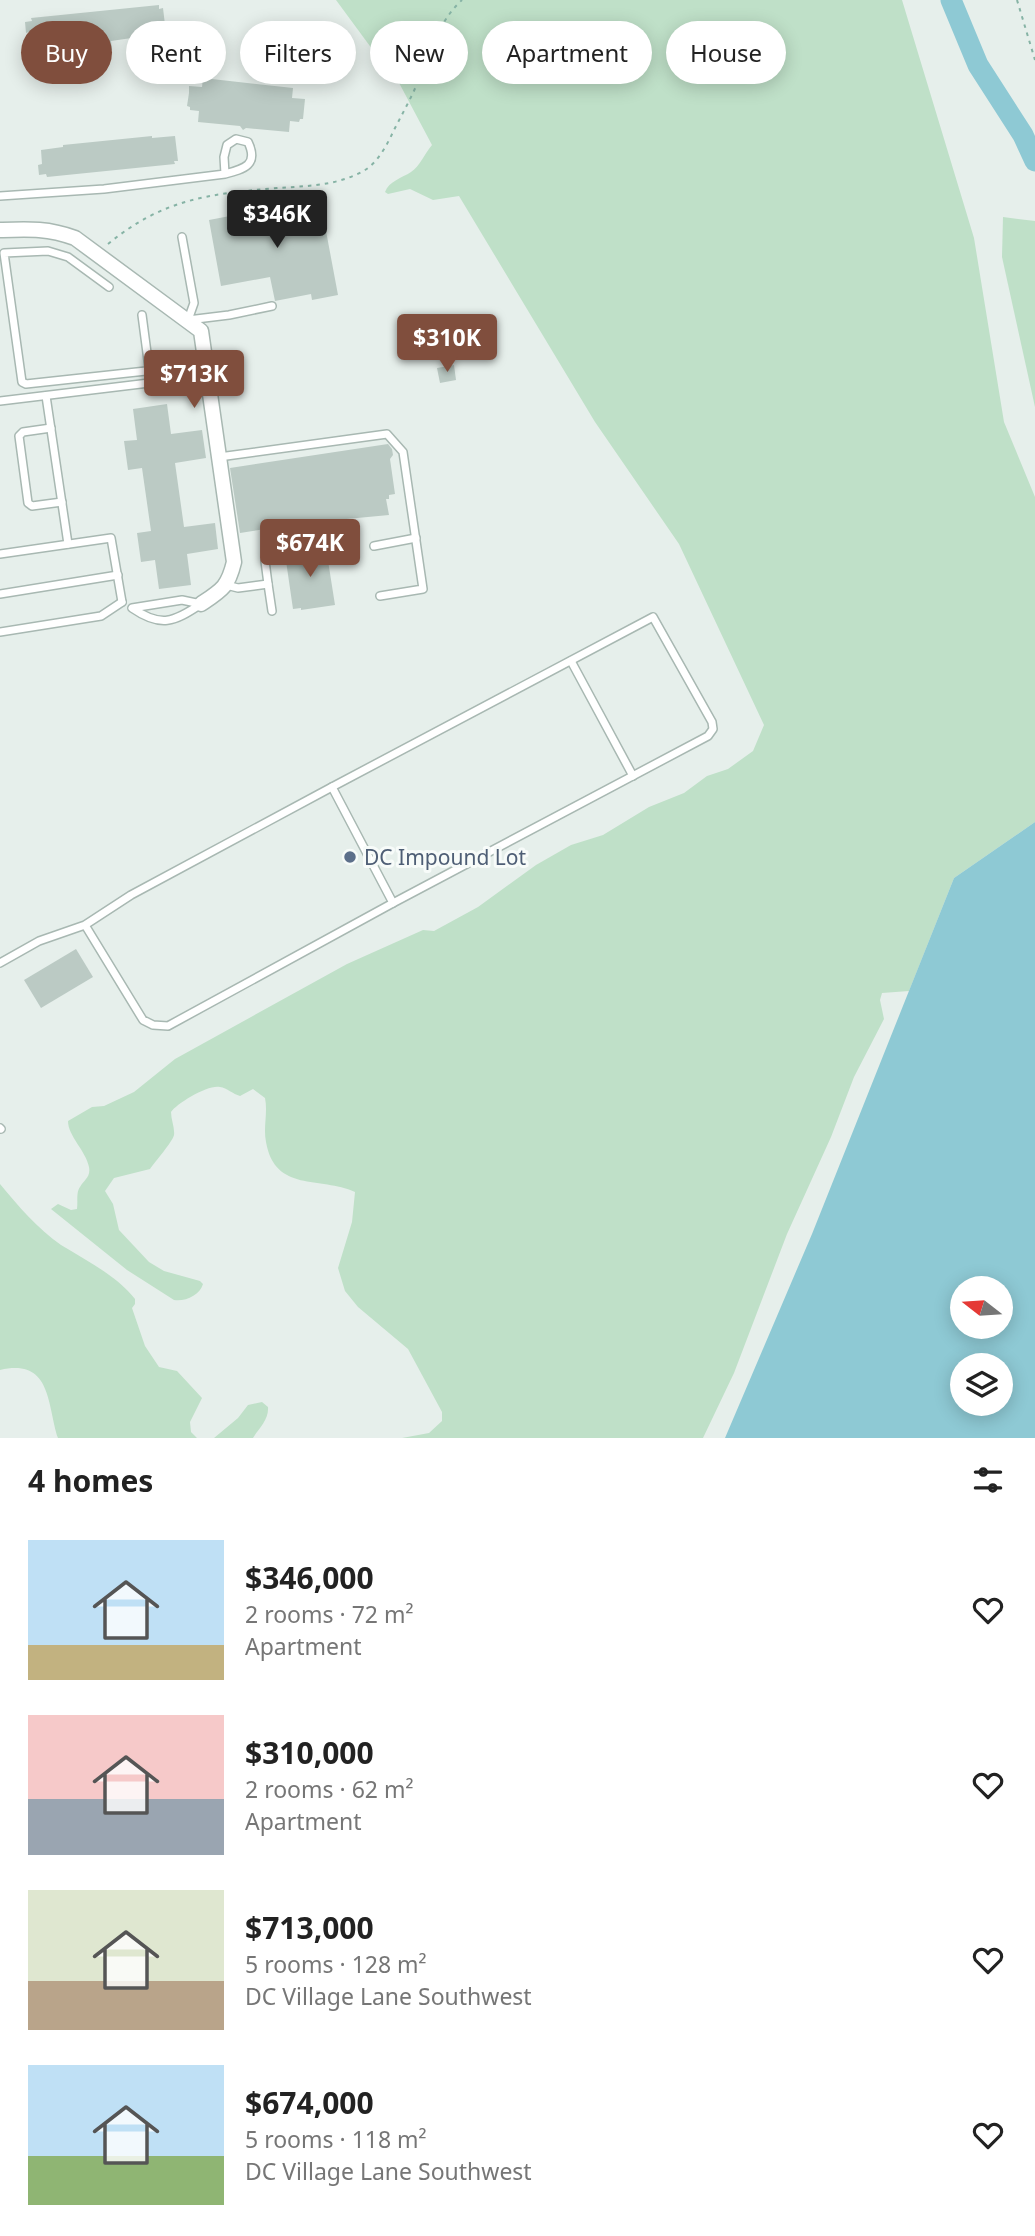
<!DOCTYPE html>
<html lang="en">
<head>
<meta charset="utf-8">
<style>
	:root { --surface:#fff; --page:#f2f2f2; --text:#222; --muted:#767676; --accent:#804e3d }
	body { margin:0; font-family:"Noto Sans",sans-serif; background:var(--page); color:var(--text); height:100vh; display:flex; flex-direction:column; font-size:26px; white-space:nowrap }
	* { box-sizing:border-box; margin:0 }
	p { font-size:23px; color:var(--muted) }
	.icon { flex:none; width:38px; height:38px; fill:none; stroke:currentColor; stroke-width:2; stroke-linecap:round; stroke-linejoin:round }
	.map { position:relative; height:1438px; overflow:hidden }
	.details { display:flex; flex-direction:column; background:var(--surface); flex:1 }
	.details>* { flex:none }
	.banner { position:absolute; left:21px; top:21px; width:994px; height:63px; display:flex; gap:14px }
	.needle { width:46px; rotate:287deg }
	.buttons { position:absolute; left:950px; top:1276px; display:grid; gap:14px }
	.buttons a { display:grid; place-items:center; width:63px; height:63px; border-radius:50%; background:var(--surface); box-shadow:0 4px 18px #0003; font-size:35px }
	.price { position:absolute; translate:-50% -60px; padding:0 16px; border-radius:7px; background:var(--accent); color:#fff; font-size:23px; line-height:46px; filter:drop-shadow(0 2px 4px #0008) }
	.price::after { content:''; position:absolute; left:50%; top:42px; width:21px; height:16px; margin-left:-10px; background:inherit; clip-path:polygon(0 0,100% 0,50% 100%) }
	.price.on { background:#222; color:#fff }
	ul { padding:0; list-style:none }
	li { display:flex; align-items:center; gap:21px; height:175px; padding:0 28px }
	li span { display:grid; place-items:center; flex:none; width:196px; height:140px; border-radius:0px; color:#555 }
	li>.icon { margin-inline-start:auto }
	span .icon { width:84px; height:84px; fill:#fffc; stroke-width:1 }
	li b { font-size:30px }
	h2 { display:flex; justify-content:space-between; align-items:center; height:84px; padding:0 28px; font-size:30px }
	.tag { padding:0 24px; border-radius:32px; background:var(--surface); box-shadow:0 4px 18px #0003; font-size:24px; line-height:63px }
	.tag.on { background:var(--accent); color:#fff }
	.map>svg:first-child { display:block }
	.green { fill:#bfe0c8 }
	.water { fill:#8ec9d4; fill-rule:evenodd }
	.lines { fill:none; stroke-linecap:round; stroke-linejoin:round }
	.river { stroke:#8ec9d4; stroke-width:21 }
	.building { fill:#bbcac4 }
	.service-casing { stroke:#a8b8b2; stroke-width:10 }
	.minor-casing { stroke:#a8b8b2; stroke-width:17 }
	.path { stroke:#86b3a5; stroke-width:2; stroke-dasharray:3.5 5; stroke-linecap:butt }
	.service { stroke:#fff; stroke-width:7 }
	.minor { stroke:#fff; stroke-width:14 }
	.service-dot { fill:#5c6f8a; stroke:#f7fbf9; stroke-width:2.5 }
	.labels { text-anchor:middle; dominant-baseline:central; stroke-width:6; stroke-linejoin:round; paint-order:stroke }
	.service-label { font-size:21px; fill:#4e5e75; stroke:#f7fbf9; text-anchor:start }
</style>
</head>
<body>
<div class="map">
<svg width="1035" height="1438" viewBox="0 0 1035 1438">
	<rect width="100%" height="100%" fill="#e6efeb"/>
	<g class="green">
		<path d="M336 0H902L974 238 1004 422 1035 497V822L954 878 909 991 882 993 880 1000 884 1019 854 1077 831 1137 787 1234 734 1373 703 1438H402L429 1433 442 1421V1412L408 1349 358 1307 345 1291 338 1268 352 1222 355 1192C320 1176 275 1193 266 1142 263 1127 268 1113 265 1098L253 1089 240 1096C233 1094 227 1088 220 1087 209 1084 177 1103 171 1112 171 1120 175 1128 174 1135 173 1141 155 1162 150 1169L114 1178 105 1191 113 1204 119 1230 149 1262 164 1271 200 1281 203 1284C200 1295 185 1302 174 1300L127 1270 51 1209 58 1204 71 1210 77 1209C78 1202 76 1192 80 1187 84 1180 91 1177 89 1167 86 1151 68 1136 68 1121L92 1107 104 1106 134 1092 175 1059 347 964 423 930 434 931 478 907 536 865 571 845 603 835 649 807 684 793 707 776 728 769 753 751 764 725 679 544 595 422 459 196 433 200 410 189 388 194 385 192C389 181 402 178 411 172 420 166 425 153 432 145L397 79 389 72Z"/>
		<path d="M1003 217 1035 221V407L1002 257Z"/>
		<path d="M0 1184C19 1207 37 1228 61 1245 87 1261 116 1275 135 1299V1304L132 1308 145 1346 159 1367 177 1371 202 1398 190 1422 191 1432 197 1438H58C47 1405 52 1358 0 1370Z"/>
		<path d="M262 1402 268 1407C269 1420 259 1428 253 1438H214L238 1418 248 1405Z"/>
	</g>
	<path class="water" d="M1035 822V1438H725L812 1234 954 878ZM962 1288H1001V1326H962ZM962 1365H1001V1404H962Z"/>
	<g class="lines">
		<path class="river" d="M951 0 978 65 1023 135 1035 161"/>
	</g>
	<g class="building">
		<path d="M159 5V9L163 8 166 33 111 41 112 50 86 56 85 43 31 47 29 32 26 33 25 22 32 21 31 18Z"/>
		<path d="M203 78 293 88 292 98 305 99 303 119H300L299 122 290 121 289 132 246 128 243 130 240 126 198 122 199 111 190 110V107L187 106 189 93V86L202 87Z"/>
		<path d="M152 136V138L175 136 178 161H174L175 164 47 177 46 174 39 175 38 165 42 164 41 150 63 147V145Z"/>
		<path d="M320 199 338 295 312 300 311 294 275 301 270 277 221 286 209 220Z"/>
		<path d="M454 365 456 380 440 383 437 368Z"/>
		<path d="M167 404 171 434 202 430 206 458 175 463 184 527 215 523 218 549 187 554 191 585 159 589 155 560 141 562 137 533 151 531 142 468 128 470 124 441 137 440 133 409Z"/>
		<path d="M388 444 392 449 393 455 390 459 395 494 389 495V499H386L389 515 304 523 240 533 230 468Z"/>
		<path d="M326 548 335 605 301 610V608L293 609 285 554Z"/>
		<path d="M76 949 93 977 41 1008 24 980Z"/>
	</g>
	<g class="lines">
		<defs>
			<g id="service">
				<path d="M0 196 104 189 225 174C244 169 259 165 248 142L236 139 227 145 224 157 225 174"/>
				<path d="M182 237 194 303 188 320 229 315 272 306"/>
				<path d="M109 287 68 257 48 251 4 253 22 382 26 384 146 371 149 368 142 315"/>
				<path d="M46 396 68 544"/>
				<path d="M0 401 207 376"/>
				<path d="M51 428 23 432 19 436 28 503 32 506 62 502"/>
				<path d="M219 457 387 434 403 452 423 589 380 596"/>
				<path d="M374 546 416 538"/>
				<path d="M0 554 111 538 122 602"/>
				<path d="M265 561 268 584"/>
				<path d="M226 585 238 588 268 584 272 611"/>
				<path d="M0 594 118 575"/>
				<path d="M182 600 201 604C174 622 161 628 132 608Z"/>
				<path d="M0 632 101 616 122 602"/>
				<path d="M571 661 633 776"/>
				<path d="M332 787 653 617 712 722 713 729 708 736 393 903"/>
				<path d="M0 963 39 941 85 925 143 1020 153 1025 168 1026 393 903 332 787 131 895 85 925"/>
				<path d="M0 1128 1 1129"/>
			</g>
			<path id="minor" d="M0 230C29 229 48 228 75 238L201 331 234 562C228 587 222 590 201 604"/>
		</defs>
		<use href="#service" class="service-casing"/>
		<use href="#minor" class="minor-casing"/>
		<g class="path">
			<path d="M1017 0 1035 60"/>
			<path d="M108 244C163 199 208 194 277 188 306 186 338 186 365 170 378 162 387 145 393 132 402 114 412 97 419 79 432 50 438 22 462 0"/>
		</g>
		<use href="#service" class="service"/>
		<use href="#minor" class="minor"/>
	</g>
	<circle class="service-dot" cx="350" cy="857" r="7"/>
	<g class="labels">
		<g class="service-label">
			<text x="364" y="857">DC Impound Lot</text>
		</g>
	</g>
</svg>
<div class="buttons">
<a><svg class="needle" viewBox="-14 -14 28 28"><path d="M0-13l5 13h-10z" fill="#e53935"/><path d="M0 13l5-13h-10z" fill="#767676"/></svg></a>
<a><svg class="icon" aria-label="layers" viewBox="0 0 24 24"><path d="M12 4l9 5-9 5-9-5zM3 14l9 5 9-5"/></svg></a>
</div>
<b class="price on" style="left:277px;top:250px">$346K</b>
<b class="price" style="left:447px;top:374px">$310K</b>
<b class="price" style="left:194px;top:410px">$713K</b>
<b class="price" style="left:310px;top:579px">$674K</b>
<div class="banner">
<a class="tag on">Buy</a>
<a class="tag">Rent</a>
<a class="tag">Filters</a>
<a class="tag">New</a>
<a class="tag">Apartment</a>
<a class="tag">House</a>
</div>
</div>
<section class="details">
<h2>4 homes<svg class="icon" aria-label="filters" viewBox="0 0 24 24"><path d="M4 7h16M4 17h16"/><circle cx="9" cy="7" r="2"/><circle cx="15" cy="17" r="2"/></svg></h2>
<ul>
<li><span style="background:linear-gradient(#bfe0f5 75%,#c2b280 0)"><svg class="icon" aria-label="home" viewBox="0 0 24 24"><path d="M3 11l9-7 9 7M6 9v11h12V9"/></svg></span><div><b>$346,000</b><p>2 rooms · 72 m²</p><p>Apartment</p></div><svg class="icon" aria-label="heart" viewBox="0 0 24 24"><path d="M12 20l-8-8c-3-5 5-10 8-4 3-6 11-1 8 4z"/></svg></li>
<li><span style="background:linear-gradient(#f6c9c9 60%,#9aa5b1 0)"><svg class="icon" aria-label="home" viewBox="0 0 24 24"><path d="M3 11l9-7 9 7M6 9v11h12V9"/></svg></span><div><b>$310,000</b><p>2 rooms · 62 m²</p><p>Apartment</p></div><svg class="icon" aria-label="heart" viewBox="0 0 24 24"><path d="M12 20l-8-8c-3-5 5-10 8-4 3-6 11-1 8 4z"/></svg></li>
<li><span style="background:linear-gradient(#dfe7d0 65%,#b9a48a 0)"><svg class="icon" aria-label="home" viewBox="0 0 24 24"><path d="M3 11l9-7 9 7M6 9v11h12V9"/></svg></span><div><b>$713,000</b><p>5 rooms · 128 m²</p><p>DC Village Lane Southwest</p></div><svg class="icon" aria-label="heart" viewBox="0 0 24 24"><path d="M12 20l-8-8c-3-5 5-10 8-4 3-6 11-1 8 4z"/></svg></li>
<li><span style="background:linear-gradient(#bfe0f5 65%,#8fb573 0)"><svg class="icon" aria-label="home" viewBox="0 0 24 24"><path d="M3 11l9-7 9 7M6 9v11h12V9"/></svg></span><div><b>$674,000</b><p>5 rooms · 118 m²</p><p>DC Village Lane Southwest</p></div><svg class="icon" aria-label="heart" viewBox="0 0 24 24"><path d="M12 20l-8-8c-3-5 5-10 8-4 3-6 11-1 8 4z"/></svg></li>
</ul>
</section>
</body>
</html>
